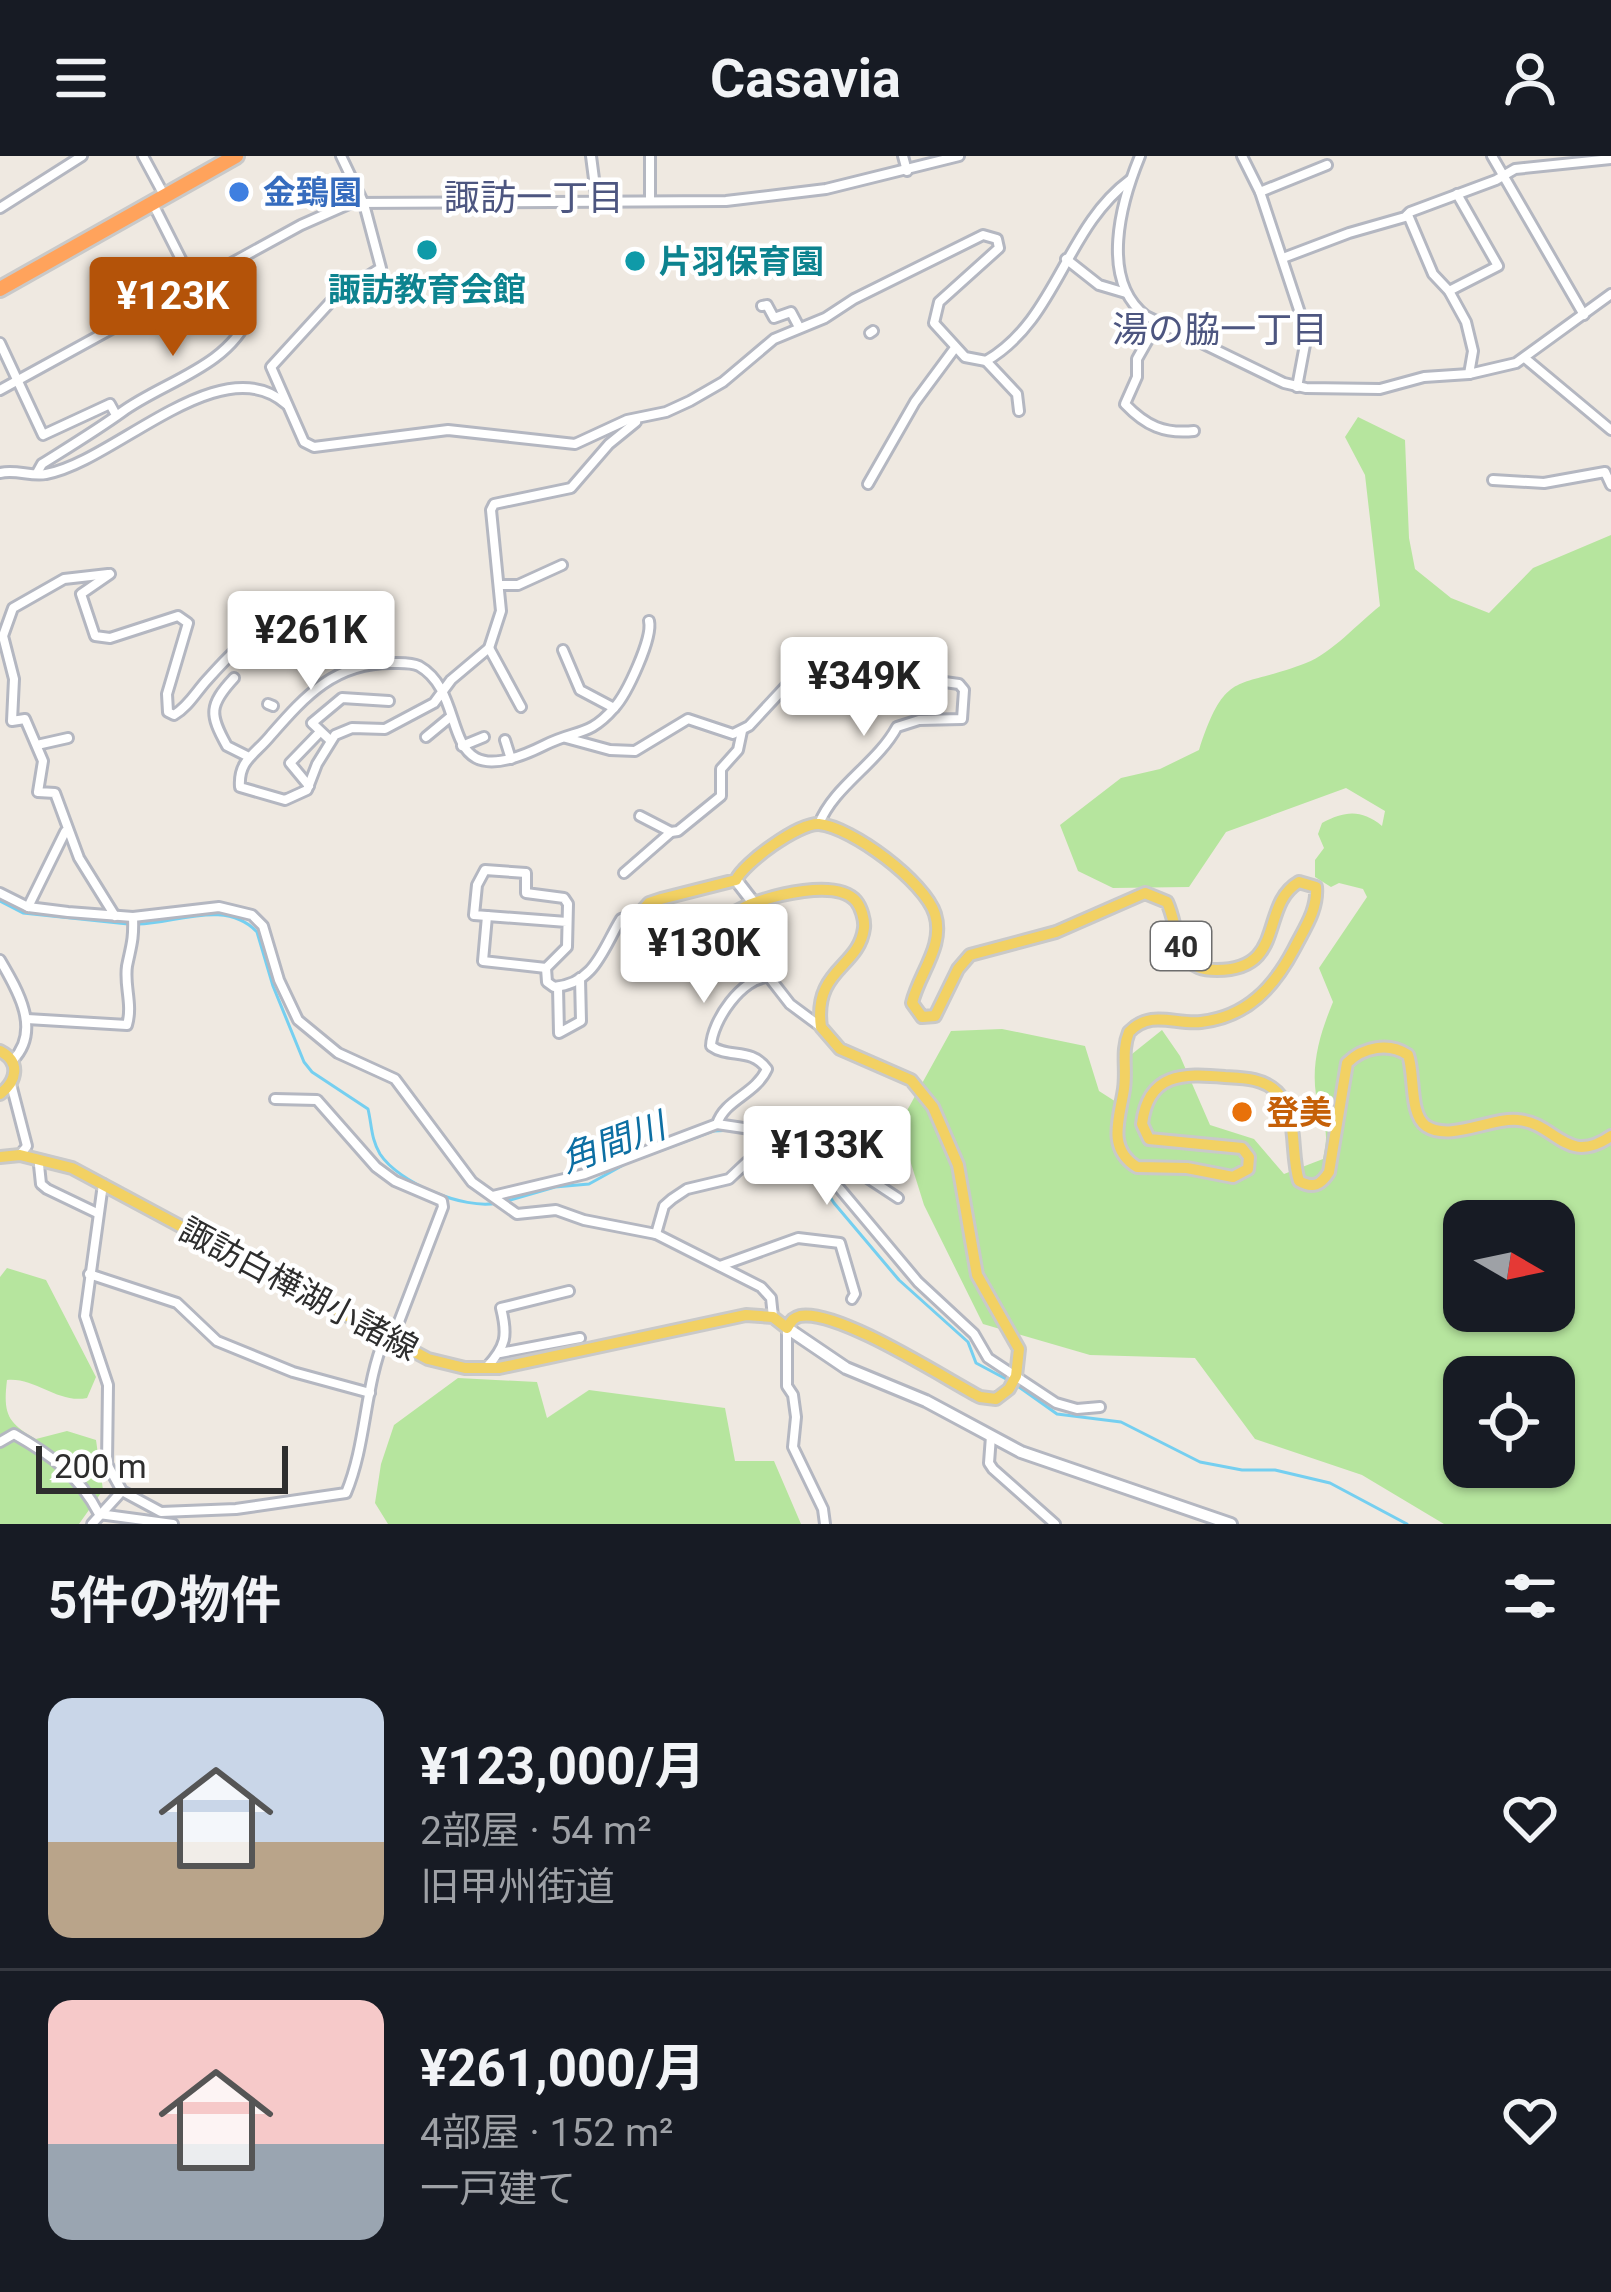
<!DOCTYPE html>
<html lang="ja">
<head>
<meta charset="utf-8">
<style>
	:root { --surface:#171b24; --page:#242831; --text:#f1f3f6; --muted:#9ea1a6; --line:#363941; --accent:#b45309 }
	body { margin:0; font-family:Roboto,"Noto Sans JP",sans-serif; background:var(--page); color:var(--text); height:100vh; display:flex; flex-direction:column; font-size:45px; white-space:nowrap }
	* { box-sizing:border-box; margin:0 }
	p { font-size:39px; color:var(--muted) }
	.icon { flex:none; width:66px; height:66px; fill:none; stroke:currentColor; stroke-width:2; stroke-linecap:round; stroke-linejoin:round }
	.map { position:relative; height:1368px; overflow:hidden }
	.sheet { display:flex; flex-direction:column; background:var(--surface); flex:1 }
	.sheet>* { flex:none }
	.needle { width:78px; rotate:99deg }
	.fabs { position:absolute; left:1443px; top:1044px; display:grid; gap:24px }
	.fabs a { display:grid; place-items:center; width:132px; height:132px; border-radius:24px; background:var(--surface); box-shadow:0 3px 9px #0004; font-size:60px }
	.scale { position:absolute; left:36px; bottom:30px; width:252px; box-sizing:border-box; padding-left:12px; border:6px solid #2e2e2e; border-top:0; font-size:33px; line-height:42px; white-space:nowrap; color:#2e2e2e; -webkit-text-stroke:9px #fff; paint-order:stroke }
	.price { position:absolute; translate:-50% -102px; padding:0 27px; border-radius:12px; background:#fff; color:#222; font-size:39px; line-height:78px; filter:drop-shadow(0 3px 6px #0008) }
	.price::after { content:''; position:absolute; left:50%; top:72px; width:36px; height:27px; margin-left:-18px; background:inherit; clip-path:polygon(0 0,100% 0,50% 100%) }
	.price.selected { background:var(--accent); color:#fff }
	ul { padding:0; list-style:none }
	li { display:flex; align-items:center; gap:36px; height:300px; padding:0 48px }
	li+li { border-top:3px solid var(--line) }
	li span { display:grid; place-items:center; flex:none; width:336px; height:240px; border-radius:24px; color:#555 }
	li>.icon { margin-inline-start:auto }
	span .icon { width:144px; height:144px; fill:#fffc; stroke-width:1 }
	li b { font-size:51px }
	h2 { display:flex; justify-content:space-between; align-items:center; height:144px; padding:0 48px; font-size:51px }
	header { display:flex; justify-content:space-between; align-items:center; height:156px; padding:0 48px; background:var(--surface); font-size:54px; font-weight:700 }
	.map>svg:first-child { display:block }
	.green { fill:#b6e59e; fill-rule:evenodd }
	.lines { fill:none; stroke-linecap:round; stroke-linejoin:round }
	.stream { stroke:#75cff0; stroke-width:3 }
	.street-casing { stroke:#b4b7c1; stroke-width:14 }
	.secondary-casing { stroke:#b4b7c1; stroke-width:16 }
	.primary-casing { stroke:#c9c9c9; stroke-width:16 }
	.highway-casing { stroke:#c9c9c9; stroke-width:20 }
	.street { stroke:#fff; stroke-width:8 }
	.secondary { stroke:#fff; stroke-width:10 }
	.primary { stroke:#f2d163; stroke-width:10 }
	.highway { stroke:#ffa35c; stroke-width:14 }
	.shop-dot { fill:#3f7fe0; stroke:#fff; stroke-width:4.5 }
	.culture-dot { fill:#0f9aa8; stroke:#fff; stroke-width:4.5 }
	.food-dot { fill:#e8710a; stroke:#fff; stroke-width:4.5 }
	.labels { text-anchor:middle; dominant-baseline:central; stroke-width:9; stroke-linejoin:round; paint-order:stroke }
	.shield { fill:#fff; stroke:#6d6d6d; stroke-width:3 }
	.shield-label { font-size:30px; font-weight:bold; fill:#2e2e2e }
	.shop-label { font-size:33px; font-weight:bold; fill:#366cbe; stroke:#fff; text-anchor:start }
	.culture-label { font-size:33px; font-weight:bold; fill:#0d838f; stroke:#fff; text-anchor:start }
	.food-label { font-size:33px; font-weight:bold; fill:#c56008; stroke:#fff; text-anchor:start }
	.street-label { font-size:33px; fill:#2e2e2e; stroke:#fff }
	.neighbourhood-label { font-size:36px; fill:#4d5680; stroke:#fff }
	.water-label { font-size:36px; font-style:italic; fill:#0d6fa3; stroke:#fff }
</style>
</head>
<body>
<header><svg class="icon" aria-label="menu" viewBox="0 0 24 24"><path d="M4 6h16M4 12h16M4 18h16"/></svg>Casavia<svg class="icon" aria-label="person" viewBox="0 0 24 24"><circle cx="12" cy="8" r="4"/><path d="M4 21q1-7 8-7t8 7"/></svg></header>
<div class="map">
<svg width="1611" height="1368" viewBox="0 0 1611 1368">
	<rect width="100%" height="100%" fill="#efe9e1"/>
	<g class="green">
		<path d="M1358 261 1405 284 1409 382 1415 413 1451 442 1489 457 1533 412 1611 379V1368H1444L1362 1319 1255 1283 1195 1202 1090 1199 983 1168 924 1049 899 969 951 875 1002 873 1085 890 1099 935 1124 951 1132 898 1162 874 1180 900 1210 969 1254 983 1284 1018 1323 1003C1331 968 1321 969 1316 939 1311 906 1321 875 1333 846L1319 812 1367 741 1363 733 1339 727 1331 731 1315 721V704L1324 692 1318 678 1322 667C1345 655 1361 653 1382 670L1385 655 1346 632 1226 676 1189 731 1113 732 1078 715 1060 669 1121 622 1160 613 1199 594C1226 511 1237 534 1306 507 1332 497 1358 467 1380 450L1365 319 1345 281ZM1464 1065H1554V1155H1464ZM1464 1221H1554V1311H1464Z"/>
		<path d="M7 1112 46 1124 96 1221 87 1242C58 1248 35 1221 7 1224 3 1257 7 1267 36 1283L67 1275 96 1284 103 1334 79 1368H0V1121Z"/>
		<path d="M458 1222 537 1226 547 1262 589 1234 725 1252 735 1305H774L801 1368H388L375 1347 381 1308 394 1269Z"/>
	</g>
	<g class="lines">
		<g class="stream">
			<path d="M0 745 23 757 128 768"/>
			<path d="M138 768C177 767 226 743 257 776L273 830 304 906 312 916 368 953C372 970 371 983 380 998 399 1027 464 1054 497 1047"/>
			<path d="M769 979 798 993"/>
			<path d="M804 1000 834 1047 899 1124 968 1186 976 1207 1008 1224"/>
			<path d="M507 1045 555 1031 589 1028 627 1007 713 975 735 974"/>
			<path d="M1016 1229 1057 1258 1121 1266 1200 1306 1242 1314H1275L1330 1327 1407 1368"/>
		</g>
		<defs>
			<g id="street">
				<path d="M143 0 164 39"/>
				<path d="M341 0 364 48 381 112 335 141 271 211 304 286 314 291 448 274 575 288 627 264 666 256 690 245 723 226 774 183 825 162 854 143 983 79 997 83 999 92 939 146 934 167 965 201 986 205C1057 164 1065 72 1130 24"/>
				<path d="M591 0 597 46"/>
				<path d="M903 0 907 15"/>
				<path d="M1140 0C1121 46 1099 124 1146 160L1284 227 1306 232 1380 233 1424 221 1469 218 1516 207 1611 138"/>
				<path d="M1242 0 1260 36 1307 178 1297 231"/>
				<path d="M1492 0 1584 159"/>
				<path d="M1260 36 1327 9"/>
				<path d="M650 45V0"/>
				<path d="M153 48 193 127"/>
				<path d="M0 52 82 0"/>
				<path d="M1408 59 1433 118 1449 135 1466 166 1473 195 1469 218"/>
				<path d="M1283 102 1349 77 1405 61 1410 56 1496 24 1515 13 1611 3"/>
				<path d="M1066 103 1099 129 1126 137"/>
				<path d="M1449 135 1498 110 1457 38"/>
				<path d="M762 150 767 149 774 162 791 156 799 171"/>
				<path d="M1158 166 1137 203V221L1125 248C1146 270 1164 278 1194 275"/>
				<path d="M870 177 873 175"/>
				<path d="M0 187 43 279 110 248 116 259"/>
				<path d="M1526 203 1611 274"/>
				<path d="M986 205 1017 238 1019 255"/>
				<path d="M0 234 301 69 351 47 726 45 826 33 959 0"/>
				<path d="M0 317C16 313 31 321 46 318 114 306 221 190 286 248"/>
				<path d="M37 317 42 308C69 291 97 274 122 256 163 226 228 211 249 160L229 109"/>
				<path d="M1493 324 1544 327 1605 316 1611 329"/>
				<path d="M868 328 915 246 955 192"/>
				<path d="M108 418 64 423 13 452 3 480 14 523 12 565 25 563 43 605 38 636 55 637 79 702 115 760"/>
				<path d="M110 418 81 438 95 480 110 482 178 460 188 467 167 538 168 556 174 559C188 551 196 536 207 524 250 476 280 449 348 460L353 464 360 507"/>
				<path d="M501 429H518L562 409"/>
				<path d="M489 492 521 551"/>
				<path d="M563 494 580 534 614 552C589 581 577 573 545 589 431 646 474 541 419 510 411 506 400 507 391 507 335 507 306 539 271 579 255 599 238 604 240 631L285 644 307 634 317 608 335 579 352 572 385 573 434 547 451 524 489 492 501 455 491 354 494 348 571 332 609 288 636 266"/>
				<path d="M234 522C209 549 209 558 227 590L247 600"/>
				<path d="M268 548 273 550"/>
				<path d="M614 552C627 538 653 482 649 465"/>
				<path d="M426 581 449 562"/>
				<path d="M566 582 610 594 635 595 688 563 733 578 749 570 787 529 815 516 850 513 959 528 964 534 962 563 919 564 897 571C877 608 834 630 819 668"/>
				<path d="M330 584 312 567 342 542 389 545"/>
				<path d="M505 584 511 603"/>
				<path d="M37 589 68 582"/>
				<path d="M462 590 484 581"/>
				<path d="M309 630 290 607 319 577"/>
				<path d="M640 660 671 676"/>
				<path d="M624 717 671 676 678 675 721 640V613L738 594 742 575"/>
				<path d="M0 737 28 751 68 756 133 761 219 751 252 759 263 770 279 824 298 864 338 897 395 923 472 1026 517 1058 556 1054 584 1064 656 1078 761 1131 771 1142 773 1161"/>
				<path d="M28 751 65 676"/>
				<path d="M487 760 483 805 546 812"/>
				<path d="M567 766 474 759 477 729 485 714 526 717V737L564 742 568 748 567 791 546 812 547 826 554 831C595 828 603 792 621 763L640 757"/>
				<path d="M0 804C17 833 42 874 13 904"/>
				<path d="M558 831 559 877 581 865 580 822"/>
				<path d="M27 863 127 869C133 848 124 830 127 810 131 790 134 784 133 761"/>
				<path d="M11 928 27 990 20 999"/>
				<path d="M717 968C725 943 755 939 767 913 751 891 729 903 711 890 712 865 742 821 769 821L790 848 821 871"/>
				<path d="M39 1009 41 1028 47 1033 97 1057"/>
				<path d="M103 1028 85 1160 108 1229 107 1308 122 1335 161 1356 236 1353 346 1337C367 1287 364 1230 385 1181L395 1176 443 1051 442 1045 395 1025 376 1011 317 944 275 943"/>
				<path d="M493 1040 585 1018 717 968 777 977 804 990 918 1126 974 1178 988 1202 1056 1247 1077 1253 1100 1251"/>
				<path d="M656 1078 664 1050 672 1043 687 1033 729 1023 747 1006 775 1012 796 1001 814 982 830 987 857 1015 898 1042"/>
				<path d="M720 1110 798 1082 840 1087 855 1138 852 1143"/>
				<path d="M89 1118 177 1147 217 1185 293 1216 370 1237"/>
				<path d="M787 1172V1230L793 1239 796 1261 793 1291 823 1353 825 1368"/>
				<path d="M500 1197 580 1182"/>
				<path d="M487 1211C506 1190 508 1180 501 1152L569 1135"/>
				<path d="M991 1280 989 1307 993 1313 1055 1368"/>
				<path d="M0 1286 14 1278C51 1299 79 1319 99 1358L173 1368"/>
				<path d="M92 1368 122 1335"/>
			</g>
			<g id="secondary">
				<path d="M736 724 753 746"/>
				<path d="M787 1172 846 1212 926 1245 1021 1296 1231 1368"/>
			</g>
			<g id="primary">
				<path d="M0 895C21 906 17 925 0 938"/>
				<path d="M0 1001 20 999 72 1012 428 1203 465 1212H499L746 1159 773 1161 787 1172C791 1166 792 1162 800 1160 838 1153 944 1222 980 1241L996 1243 1009 1233 1016 1220 1019 1193 977 1119 958 1009 933 951 911 924 840 893 821 871C813 813 859 812 864 772 865 764 861 751 856 745 836 722 772 740 749 749 740 753 732 759 723 760 696 763 665 765 640 757L649 747 661 743 736 724C744 707 798 667 819 668 852 671 925 726 935 758 945 790 919 817 912 847L922 861 935 860 958 813 970 799 1056 776 1145 737 1167 746C1175 763 1175 783 1185 799 1193 812 1203 814 1217 814 1287 814 1259 749 1299 726L1316 731C1318 754 1304 773 1294 793 1274 831 1247 861 1201 866 1175 869 1151 853 1129 876 1121 895 1127 913 1124 933 1120 961 1106 992 1137 1011L1187 1012 1233 1021 1248 1013 1249 1001 1242 992 1149 983 1142 968C1148 917 1183 917 1225 921 1243 922 1263 922 1277 936 1299 958 1290 998 1299 1025 1313 1033 1321 1029 1329 1016L1347 907C1363 891 1389 886 1408 899 1415 918 1409 958 1426 970 1450 986 1492 961 1518 964 1556 967 1566 1011 1611 980"/>
			</g>
			<path id="highway" d="M0 133 236 0"/>
		</defs>
		<use href="#street" class="street-casing"/>
		<use href="#secondary" class="secondary-casing"/>
		<use href="#primary" class="primary-casing"/>
		<use href="#highway" class="highway-casing"/>
		<use href="#street" class="street"/>
		<use href="#secondary" class="secondary"/>
		<use href="#primary" class="primary"/>
		<use href="#highway" class="highway"/>
	</g>
	<circle class="shop-dot" cx="239" cy="36" r="12"/>
	<g class="culture-dot">
		<circle cx="427" cy="94" r="12"/>
		<circle cx="635" cy="105" r="12"/>
	</g>
	<circle class="food-dot" cx="1242" cy="956" r="12"/>
	<g class="labels">
		<rect class="shield" x="1151" y="766" width="60" height="48" rx="9"/>
		<g class="shield-label">
			<text x="1181" y="790">40</text>
		</g>
		<g class="shop-label">
			<text x="263" y="36">金鵄園</text>
		</g>
		<g class="culture-label">
			<text x="659" y="105">片羽保育園</text>
			<text x="427" y="133" text-anchor="middle">諏訪教育会館</text>
		</g>
		<g class="food-label">
			<text x="1266" y="956">登美</text>
		</g>
		<g class="street-label">
			<text transform="translate(299 1133) rotate(28)">諏訪白樺湖小諸線</text>
		</g>
		<g class="neighbourhood-label">
			<text x="534" y="42">諏訪一丁目</text>
			<text x="1220" y="174">湯の脇一丁目</text>
		</g>
		<g class="water-label">
			<text transform="translate(613 987) rotate(-20)">角間川</text>
		</g>
	</g>
</svg>
<div class="fabs">
<a><svg class="needle" viewBox="-14 -14 28 28"><path d="M0-13l5 13h-10z" fill="#e53935"/><path d="M0 13l5-13h-10z" fill="#9ea1a6"/></svg></a>
<a><svg class="icon" aria-label="locate" viewBox="0 0 24 24"><circle cx="12" cy="12" r="6"/><path d="M12 2v4M12 18v4M2 12h4M18 12h4"/></svg></a>
</div>
<div class="scale">200 m</div>
<b class="price selected" style="left:173px;top:203px">¥123K</b>
<b class="price" style="left:311px;top:537px">¥261K</b>
<b class="price" style="left:864px;top:583px">¥349K</b>
<b class="price" style="left:704px;top:850px">¥130K</b>
<b class="price" style="left:827px;top:1052px">¥133K</b>
</div>
<section class="sheet">
<h2>5件の物件<svg class="icon" aria-label="filters" viewBox="0 0 24 24"><path d="M4 7h16M4 17h16"/><circle cx="9" cy="7" r="2"/><circle cx="15" cy="17" r="2"/></svg></h2>
<ul>
<li><span style="background:linear-gradient(#c9d6e8 60%,#b9a48a 0)"><svg class="icon" aria-label="home" viewBox="0 0 24 24"><path d="M3 11l9-7 9 7M6 9v11h12V9"/></svg></span><div><b>¥123,000/月</b><p>2部屋 · 54 m²</p><p>旧甲州街道</p></div><svg class="icon" aria-label="heart" viewBox="0 0 24 24"><path d="M12 20l-8-8c-3-5 5-10 8-4 3-6 11-1 8 4z"/></svg></li>
<li><span style="background:linear-gradient(#f6c9c9 60%,#9aa5b1 0)"><svg class="icon" aria-label="home" viewBox="0 0 24 24"><path d="M3 11l9-7 9 7M6 9v11h12V9"/></svg></span><div><b>¥261,000/月</b><p>4部屋 · 152 m²</p><p>一戸建て</p></div><svg class="icon" aria-label="heart" viewBox="0 0 24 24"><path d="M12 20l-8-8c-3-5 5-10 8-4 3-6 11-1 8 4z"/></svg></li>
</ul>
</section>
</body>
</html>
